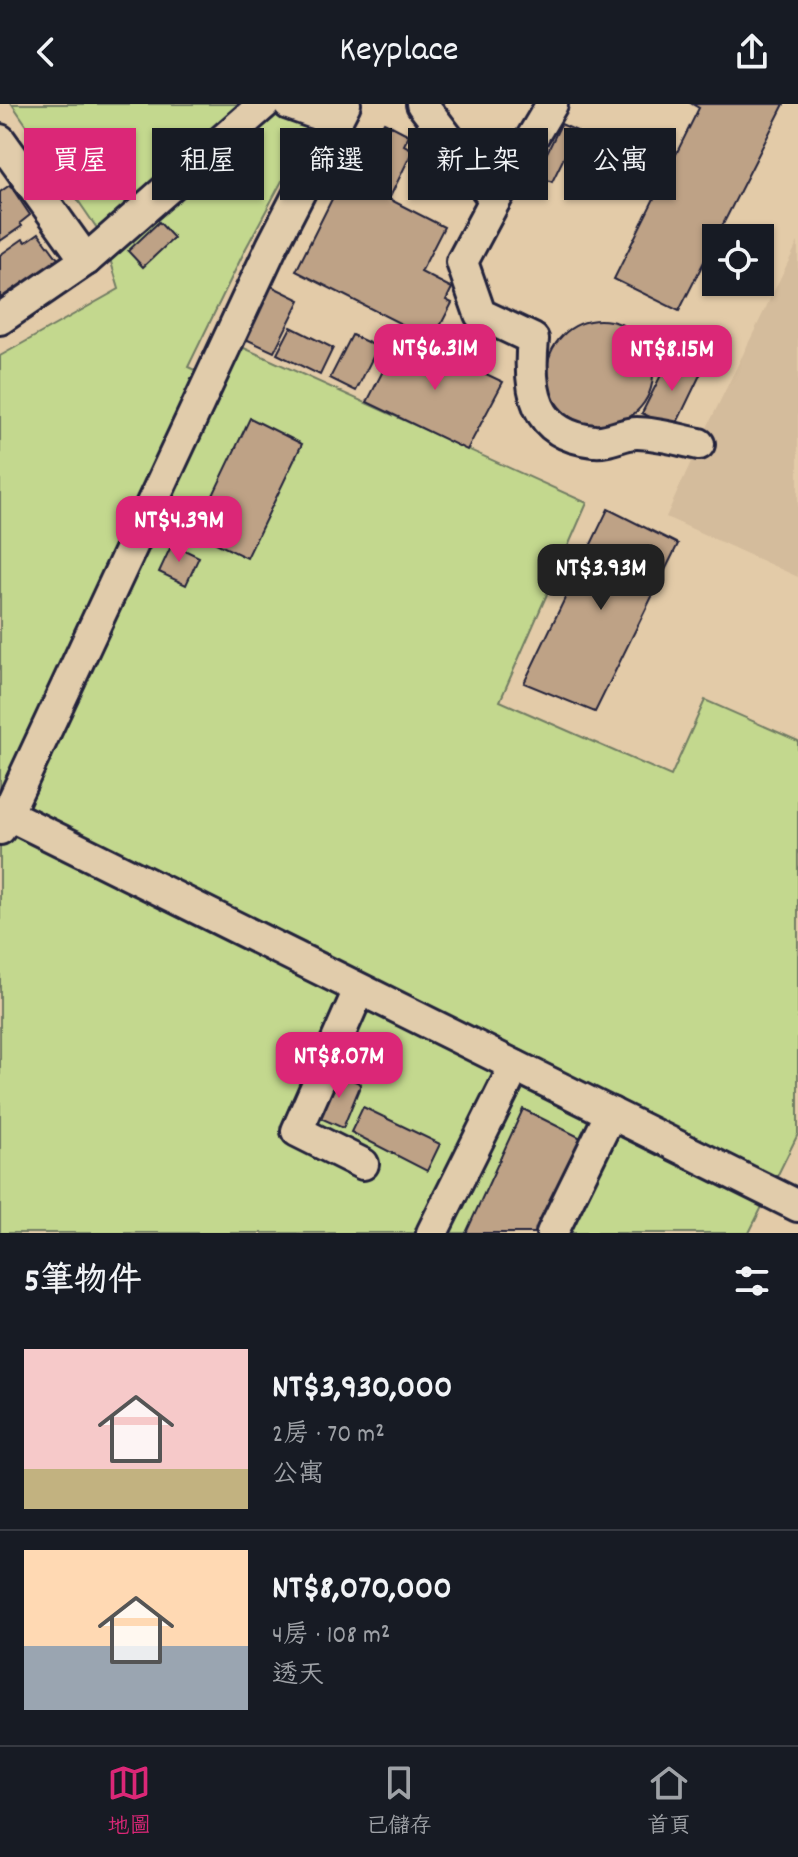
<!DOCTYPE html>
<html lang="zh-TW">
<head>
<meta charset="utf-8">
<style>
	:root { --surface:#171b24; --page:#242831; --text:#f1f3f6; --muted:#9ea1a6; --line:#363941; --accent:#db2777 }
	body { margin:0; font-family:Dekko,"LXGW WenKai TC",sans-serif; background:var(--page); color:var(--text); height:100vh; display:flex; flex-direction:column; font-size:30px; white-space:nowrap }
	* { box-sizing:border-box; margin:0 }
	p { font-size:26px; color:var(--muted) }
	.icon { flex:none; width:44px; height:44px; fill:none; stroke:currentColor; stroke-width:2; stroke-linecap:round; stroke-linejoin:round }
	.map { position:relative; height:1129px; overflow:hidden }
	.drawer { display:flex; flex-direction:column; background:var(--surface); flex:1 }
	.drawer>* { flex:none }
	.guide { position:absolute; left:24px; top:24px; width:750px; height:72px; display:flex; gap:16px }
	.tools { position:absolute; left:702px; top:120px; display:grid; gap:16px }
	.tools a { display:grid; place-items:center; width:72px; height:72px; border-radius:0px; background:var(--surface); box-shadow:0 2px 6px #0004; font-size:40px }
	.price { position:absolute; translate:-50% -68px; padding:0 18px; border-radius:16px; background:var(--accent); color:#fff; font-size:26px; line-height:52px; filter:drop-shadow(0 2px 4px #0008) }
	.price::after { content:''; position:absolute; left:50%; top:48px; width:24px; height:18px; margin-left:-12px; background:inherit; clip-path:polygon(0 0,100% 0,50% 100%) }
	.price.active { background:#222; color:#fff }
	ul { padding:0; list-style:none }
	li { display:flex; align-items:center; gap:24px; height:200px; padding:0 24px }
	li+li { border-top:2px solid var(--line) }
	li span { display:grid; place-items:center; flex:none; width:224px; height:160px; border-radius:0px; color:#555 }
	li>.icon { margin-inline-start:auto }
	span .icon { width:96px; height:96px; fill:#fffc; stroke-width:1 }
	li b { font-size:34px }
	h2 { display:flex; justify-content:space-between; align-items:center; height:96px; padding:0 24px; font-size:34px }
	.chip { padding:0 28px; border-radius:0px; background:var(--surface); box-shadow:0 2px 6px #0004; font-size:28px; line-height:72px }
	.chip.active { background:var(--accent); color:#fff }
	header { display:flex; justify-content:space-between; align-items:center; height:104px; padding:0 24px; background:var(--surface); font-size:36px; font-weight:600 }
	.tab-bar { display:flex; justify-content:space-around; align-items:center; height:112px; border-top:2px solid var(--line); background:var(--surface); font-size:22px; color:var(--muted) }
	.tab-bar a { display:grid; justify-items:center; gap:4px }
	.tab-bar .active { color:var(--accent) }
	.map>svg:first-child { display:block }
	.built { fill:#d4bc9c }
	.green { fill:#c3d88e; stroke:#727d64; stroke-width:2 }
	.building { fill:#bea286; stroke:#22223b; stroke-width:2 }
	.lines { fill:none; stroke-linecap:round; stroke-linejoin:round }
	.minor-casing { stroke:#22223b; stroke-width:36 }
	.minor { stroke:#e1ccab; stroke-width:30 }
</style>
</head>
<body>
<header><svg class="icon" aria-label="back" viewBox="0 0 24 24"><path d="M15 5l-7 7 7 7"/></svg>Keyplace<svg class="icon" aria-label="share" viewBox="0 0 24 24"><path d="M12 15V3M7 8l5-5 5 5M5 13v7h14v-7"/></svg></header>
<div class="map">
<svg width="798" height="1129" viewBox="0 0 798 1129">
	<rect width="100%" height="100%" fill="#e3cba8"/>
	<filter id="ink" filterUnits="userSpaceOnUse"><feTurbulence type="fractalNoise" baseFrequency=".0125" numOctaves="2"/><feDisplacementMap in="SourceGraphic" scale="16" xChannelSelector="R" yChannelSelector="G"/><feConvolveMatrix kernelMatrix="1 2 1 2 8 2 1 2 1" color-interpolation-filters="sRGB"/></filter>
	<g filter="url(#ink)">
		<path class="built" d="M798 138V473L666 413 699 340Z"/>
		<g class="green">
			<path d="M12 0H245L101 130Z"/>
			<path d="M265 11H290L312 21 246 144 188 263 216 276 233 239 587 399 500 597 671 672 705 596 798 637V1030L749 1129H0V252L119 185 108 148Z"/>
		</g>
		<g class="building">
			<path d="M692 0H784L679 207 614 175 699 4Z"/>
			<path d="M384 18 409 31 404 41 413 46 389 95 444 123 421 168 452 184 446 196 452 199 436 230 431 227 427 233 296 167 368 23 378 29Z"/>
			<path d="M561 20 577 27 552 78 536 71Z"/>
			<path d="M10 81 30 111 20 119 22 122 0 137V88Z"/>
			<path d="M159 118 174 134 143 163 128 147Z"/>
			<path d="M39 129 61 159 0 201V151L23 135 26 138Z"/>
			<path d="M263 178 300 196 274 248 237 231Z"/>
			<circle cx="600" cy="269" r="53"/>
			<path d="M291 223 333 244 320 271 277 250Z"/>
			<path d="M402 230 503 278 467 346 367 298Z"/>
			<path d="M352 231 378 243 356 287 330 274Z"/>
			<path d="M670 253 701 269 674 325 642 309Z"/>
			<path d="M250 314 302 340 247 454 195 429Z"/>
			<path d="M608 405 678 440 595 608 524 579Z"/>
			<path d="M172 440 199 453 186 481 159 468Z"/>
			<path d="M335 967 361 980 343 1024 316 1012Z"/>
			<path d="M363 1003 440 1040 427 1067 351 1028Z"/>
			<path d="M523 1005 583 1035 540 1129H466Z"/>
		</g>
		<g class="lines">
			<defs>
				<g id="minor">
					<path d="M289 0 337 17"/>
					<path d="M422 0 495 96 552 0"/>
					<path d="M0 36 86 156"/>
					<path d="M495 96 462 158 480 210 533 235C528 285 533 331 594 337 608 339 623 329 637 329 657 329 679 336 699 340"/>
					<path d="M0 215 86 156 264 0"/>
					<path d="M7 710 798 1102"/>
					<path d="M0 725 272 142 345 0"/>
					<path d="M359 886 297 1027 363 1060"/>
					<path d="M432 1129 515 962"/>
					<path d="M552 1129 611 1009"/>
				</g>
			</defs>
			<use href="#minor" class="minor-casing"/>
			<use href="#minor" class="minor"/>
		</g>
	</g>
</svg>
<div class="tools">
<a><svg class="icon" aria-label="locate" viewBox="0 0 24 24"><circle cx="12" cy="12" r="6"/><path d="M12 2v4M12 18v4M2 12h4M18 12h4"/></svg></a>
</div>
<b class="price" style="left:435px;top:288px">NT$6.31M</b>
<b class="price" style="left:672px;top:289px">NT$8.15M</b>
<b class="price" style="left:179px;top:460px">NT$4.39M</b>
<b class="price active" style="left:601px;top:508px">NT$3.93M</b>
<b class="price" style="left:339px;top:996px">NT$8.07M</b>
<div class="guide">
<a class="chip active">買屋</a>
<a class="chip">租屋</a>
<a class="chip">篩選</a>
<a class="chip">新上架</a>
<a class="chip">公寓</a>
</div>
</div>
<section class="drawer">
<h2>5筆物件<svg class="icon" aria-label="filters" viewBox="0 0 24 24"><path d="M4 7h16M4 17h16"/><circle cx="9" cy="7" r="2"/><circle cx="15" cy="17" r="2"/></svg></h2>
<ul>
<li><span style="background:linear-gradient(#f6c9c9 75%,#c2b280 0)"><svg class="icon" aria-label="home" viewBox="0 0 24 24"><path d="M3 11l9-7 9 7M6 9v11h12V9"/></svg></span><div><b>NT$3,930,000</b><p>2房 · 70 m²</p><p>公寓</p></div></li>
<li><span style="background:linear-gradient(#ffd9b3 60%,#9aa5b1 0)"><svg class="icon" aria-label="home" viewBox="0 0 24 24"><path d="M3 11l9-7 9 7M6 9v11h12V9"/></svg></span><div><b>NT$8,070,000</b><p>4房 · 108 m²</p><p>透天</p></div></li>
</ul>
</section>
<nav class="tab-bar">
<a class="active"><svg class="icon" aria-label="map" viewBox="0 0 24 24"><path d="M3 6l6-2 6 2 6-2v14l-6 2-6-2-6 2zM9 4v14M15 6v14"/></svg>地圖</a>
<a><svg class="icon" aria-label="saved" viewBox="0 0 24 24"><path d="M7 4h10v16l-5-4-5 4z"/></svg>已儲存</a>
<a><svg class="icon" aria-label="home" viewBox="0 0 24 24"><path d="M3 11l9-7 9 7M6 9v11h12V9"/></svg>首頁</a>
</nav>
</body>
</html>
